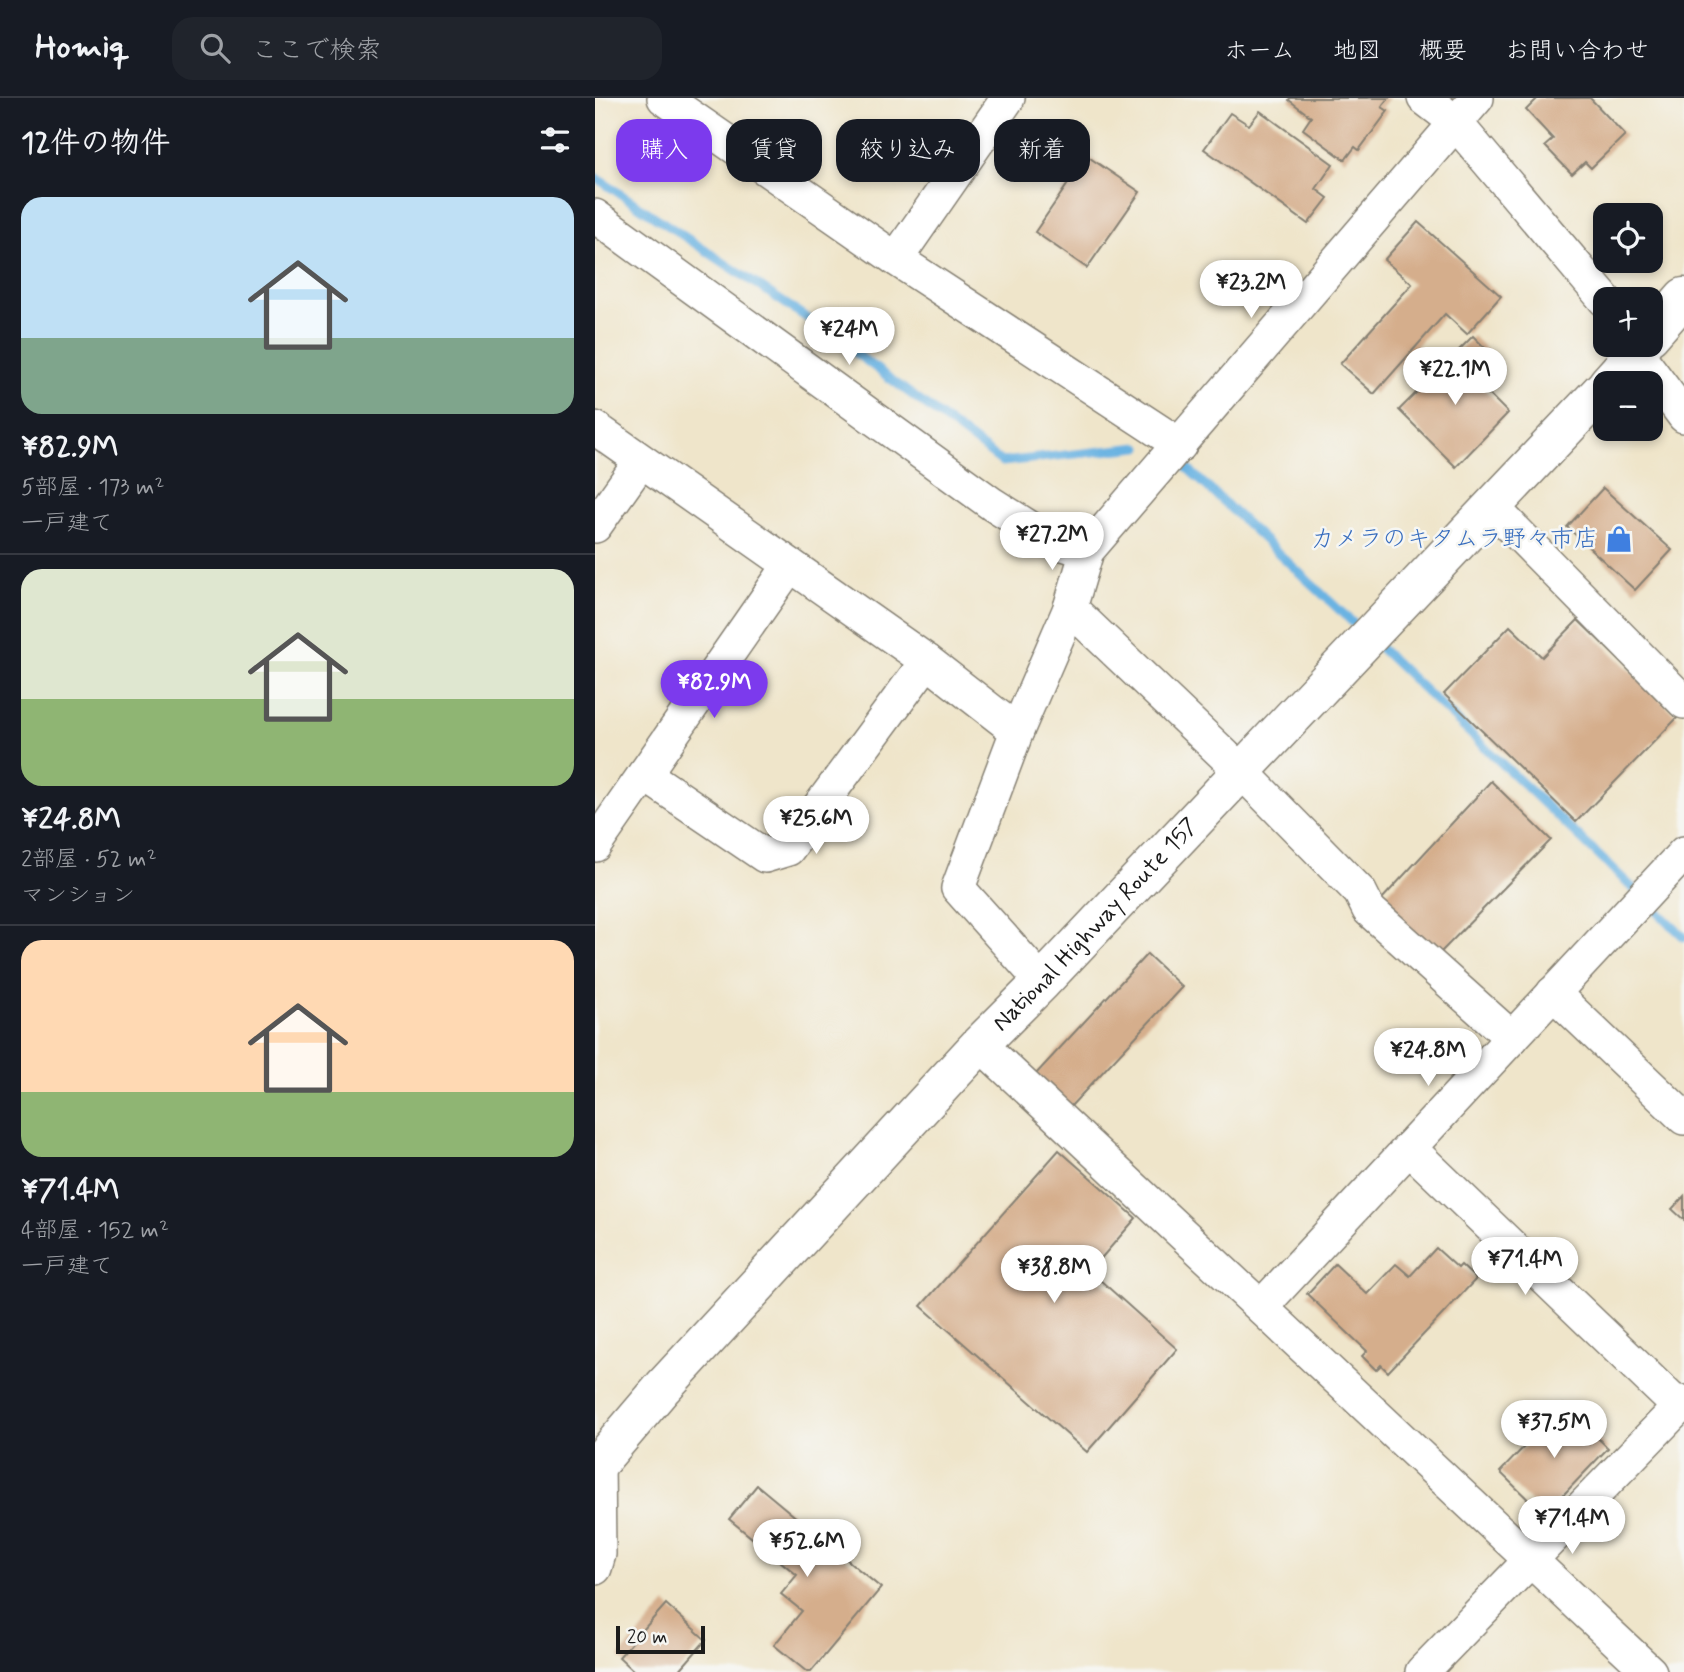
<!DOCTYPE html>
<html lang="ja">
<head>
<meta charset="utf-8">
<style>
	:root { --surface:#171b24; --page:#20242c; --text:#f1f3f6; --muted:#9ea1a6; --line:#363941; --accent:#7c3aed }
	body { margin:0; font-family:Mynerve,"Klee One",sans-serif; background:var(--page); color:var(--text); height:100vh; display:flex; flex-direction:column; font-size:26px; white-space:nowrap }
	* { box-sizing:border-box; margin:0 }
	p { font-size:23px; color:var(--muted) }
	.icon { flex:none; width:38px; height:38px; fill:none; stroke:currentColor; stroke-width:2; stroke-linecap:round; stroke-linejoin:round }
	.map { position:relative; flex:1; overflow:hidden }
	.side { display:flex; flex-direction:column; background:var(--surface); width:595px }
	.side>* { flex:none }
	.hud { position:absolute; left:21px; top:21px; width:665px; height:63px; display:flex; gap:14px }
	.fabs { position:absolute; left:998px; top:105px; display:grid; gap:14px }
	.fabs a { display:grid; place-items:center; width:70px; height:70px; border-radius:14px; background:var(--surface); box-shadow:0 4px 10px #0003; font-size:35px }
	.scale { position:absolute; left:21px; bottom:18px; width:89px; box-sizing:border-box; padding-left:7px; border:4px solid #1c1c1c; border-top:0; font-size:19px; line-height:24px; white-space:nowrap; color:#1c1c1c; -webkit-text-stroke:5px #f6f6f2; paint-order:stroke }
	.price { position:absolute; translate:-50% -60px; padding:0 16px; border-radius:24px; background:#fff; color:#222; font-size:23px; line-height:46px; filter:drop-shadow(0 2px 4px #0008) }
	.price::after { content:''; position:absolute; left:50%; top:42px; width:21px; height:16px; margin-left:-10px; background:inherit; clip-path:polygon(0 0,100% 0,50% 100%) }
	.price.current { background:var(--accent); color:#fff }
	ul { padding:0; list-style:none }
	li { display:grid; align-content:center; gap:14px; height:371px; padding:0 21px }
	li+li { border-top:2px solid var(--line) }
	li span { display:grid; place-items:center; height:217px; border-radius:21px; color:#555 }
	li>.icon { margin-inline-start:auto }
	span .icon { width:126px; height:126px; fill:#fffc; stroke-width:1 }
	li b { font-size:30px }
	h2 { display:flex; justify-content:space-between; align-items:center; height:84px; padding:0 21px; font-size:30px }
	.pill { padding:0 24px; border-radius:21px; background:var(--surface); box-shadow:0 4px 10px #0003; font-size:24px; line-height:63px }
	.pill.current { background:var(--accent); color:#fff }
	header { display:flex; align-items:center; gap:42px; box-sizing:border-box; height:98px; padding:0 35px; background:var(--surface); border-bottom:2px solid var(--line) }
	header strong { font-size:33px }
	nav { display:flex; gap:38px; margin-inline-start:auto; font-size:24px }
	.search { width:490px; height:63px; background:var(--page); display:flex; align-items:center; gap:18px; box-sizing:border-box; padding:0 24px; border-radius:21px; color:var(--muted); font-size:26px }
	main { display:flex; flex:1; min-height:0 }
	.map>svg:first-child { display:block }
	.lines { fill:none; stroke-linecap:round; stroke-linejoin:round }
	.stream { stroke:#6bb3e2; stroke-width:9 }
	.building { fill:#d5ae8c }
	.minor-casing { stroke:#868073; stroke-width:36 }
	.highway-casing { stroke:#868073; stroke-width:41 }
	.minor { stroke:#fff; stroke-width:33 }
	.highway { stroke:#fff; stroke-width:38 }
	.labels { text-anchor:middle; dominant-baseline:central; stroke-width:5; stroke-linejoin:round; paint-order:stroke }
	.shop-label { font-size:24px; fill:#366cbe; stroke:#f6f6f2; text-anchor:end }
	.street-label { font-size:24px; fill:#1c1c1c; stroke:#f6f6f2 }
</style>
</head>
<body>
<header>
<strong>Homiq</strong>
<div class="search"><svg class="icon" aria-label="search" viewBox="0 0 24 24"><circle cx="10" cy="10" r="6"/><path d="M15 15l6 6"/></svg>ここで検索</div>
<nav><a>ホーム</a><a>地図</a><a>概要</a><a>お問い合わせ</a></nav>
</header>
<main>
<section class="side">
<h2>12件の物件<svg class="icon" aria-label="filters" viewBox="0 0 24 24"><path d="M4 7h16M4 17h16"/><circle cx="9" cy="7" r="2"/><circle cx="15" cy="17" r="2"/></svg></h2>
<ul>
<li><span style="background:linear-gradient(#bfe0f5 65%,#7fa58c 0)"><svg class="icon" aria-label="home" viewBox="0 0 24 24"><path d="M3 11l9-7 9 7M6 9v11h12V9"/></svg></span><div><b>¥82.9M</b><p>5部屋 · 173 m²</p><p>一戸建て</p></div></li>
<li><span style="background:linear-gradient(#dfe7d0 60%,#8fb573 0)"><svg class="icon" aria-label="home" viewBox="0 0 24 24"><path d="M3 11l9-7 9 7M6 9v11h12V9"/></svg></span><div><b>¥24.8M</b><p>2部屋 · 52 m²</p><p>マンション</p></div></li>
<li><span style="background:linear-gradient(#ffd9b3 70%,#8fb573 0)"><svg class="icon" aria-label="home" viewBox="0 0 24 24"><path d="M3 11l9-7 9 7M6 9v11h12V9"/></svg></span><div><b>¥71.4M</b><p>4部屋 · 152 m²</p><p>一戸建て</p></div></li>
</ul>
</section>
<div class="map">
<svg width="1089" height="1574" viewBox="0 0 1089 1574">
	<rect width="100%" height="100%" fill="#f6f6f2"/>
	<filter id="ink" filterUnits="userSpaceOnUse"><feTurbulence type="fractalNoise" baseFrequency=".0143" numOctaves="2"/><feDisplacementMap in="SourceGraphic" scale="14" xChannelSelector="R" yChannelSelector="G"/><feConvolveMatrix kernelMatrix="1 2 1 2 8 2 1 2 1" color-interpolation-filters="sRGB"/></filter>
	<filter id="wash" filterUnits="userSpaceOnUse"><feTurbulence type="fractalNoise" baseFrequency=".00686" numOctaves="4" result="noise"/><feDisplacementMap in="SourceGraphic" scale="28" xChannelSelector="R" yChannelSelector="G"/><feGaussianBlur stdDeviation="1.57" result="paint"/><feColorMatrix in="noise" values="0 0 0 0 0 0 0 0 0 0 0 0 0 0 0 0 0 1.4 0 .05"/><feComposite in="paint" operator="in"/></filter>
	<g filter="url(#wash)">
		<rect width="100%" height="100%" fill="#efe5ca"/>
		<g class="lines">
			<g class="stream">
				<path d="M0 79 227 230 407 364 544 349"/>
				<path d="M590 368 768 534"/>
				<path d="M781 546 1042 794"/>
				<path d="M1052 804 1089 839"/>
			</g>
		</g>
		<g id="blocks">
			<g class="building">
				<path d="M695 0H794L787 9 793 13 764 52 760 49 750 62 708 31 716 19 694 2Z"/>
				<path d="M943 0H995L1030 37 996 70 990 64 977 76 950 48 958 41 931 12Z"/>
				<path d="M665 13 738 66 721 91 733 100 713 126 609 51 635 15 654 27Z"/>
				<path d="M492 58 545 94 492 170 440 134Z"/>
				<path d="M823 124 906 198 872 236 850 216 779 296 745 266 817 186 789 162Z"/>
				<path d="M878 238 891 251 870 272 913 315 861 369 804 312Z"/>
				<path d="M1008 390 1077 452 1040 492 972 429Z"/>
				<path d="M983 522 1083 619 981 724 849 596 915 528 947 559Z"/>
				<path d="M896 683 956 742 842 858 786 802Z"/>
				<path d="M552 856 587 889 475 1009 440 977Z"/>
				<path d="M464 1052 541 1120 495 1173 582 1251 492 1354 326 1208Z"/>
				<path d="M1089 1098V1122L1077 1111Z"/>
				<path d="M841 1150 863 1170 866 1167 881 1181 793 1274 786 1267 781 1272 767 1258 772 1253 712 1196 740 1166 772 1196 801 1166 815 1178Z"/>
				<path d="M969 1307 1013 1350 949 1417 905 1374Z"/>
				<path d="M162 1387 286 1490 216 1574H212L179 1547 207 1513 186 1496 202 1477 134 1421Z"/>
				<path d="M71 1506 111 1542 83 1574H40L24 1559Z"/>
			</g>
		</g>
	</g>
	<g filter="url(#ink)">
		<use href="#blocks" fill-opacity="0" stroke="#868073" stroke-width="2"/>
		<g class="lines">
			<defs>
				<g id="minor">
					<path d="M69 0 301 161 585 347"/>
					<path d="M829 0 859 23 1010 202"/>
					<path d="M0 118 397 406 454 442 492 453"/>
					<path d="M301 161 413 0"/>
					<path d="M1036 247 1089 318"/>
					<path d="M0 330 332 563 422 633 363 790 447 884"/>
					<path d="M898 410 1089 604"/>
					<path d="M0 428 46 363"/>
					<path d="M475 510 646 673 765 794 774 812 917 940"/>
					<path d="M422 633 475 510 492 453 882 0"/>
					<path d="M49 676 170 758 193 751 332 563"/>
					<path d="M0 747 195 467"/>
					<path d="M958 895 1089 1020"/>
					<path d="M385 946 1055 1574"/>
					<path d="M814 1050 1084 1309"/>
					<path d="M667 1208 1089 755"/>
					<path d="M0 1470 4 1456 3 1364"/>
					<path d="M827 1574 1089 1304"/>
				</g>
				<g id="highway">
					<path d="M1055 238 1089 199"/>
					<path d="M1013 285 1047 247"/>
					<path id="s1" d="M0 1369 68 1289 385 946 447 884 1010 289"/>
				</g>
			</defs>
			<use href="#minor" class="minor-casing"/>
			<use href="#highway" class="highway-casing"/>
			<use href="#minor" class="minor"/>
			<use href="#highway" class="highway"/>
		</g>
	</g>
	<defs>
		<symbol id="shop-bare" viewBox="-9 -9 18 18"><path d="M-5-2.5h2.3a2.7 3.5 0 0 1 5.4 0H5L5.5 6h-11ZM-1.5-2.5h3a1.5 2.3 0 0 0-3 0Z" fill="#3f7fe0" stroke="#f6f6f2" stroke-width="2.5" paint-order="stroke"/></symbol>
	</defs>
	<g fill-rule="evenodd">
		<use href="#shop-bare" x="1005" y="422" width="38" height="38"/>
	</g>
	<g class="labels">
		<g class="shop-label">
			<text x="1003" y="441">カメラのキタムラ野々市店</text>
		</g>
		<g class="street-label">
			<text stroke="none"><textPath href="#s1" startOffset="738">National Highway Route 157</textPath></text>
		</g>
	</g>
</svg>
<div class="fabs">
<a><svg class="icon" aria-label="locate" viewBox="0 0 24 24"><circle cx="12" cy="12" r="6"/><path d="M12 2v4M12 18v4M2 12h4M18 12h4"/></svg></a>
<a>+</a>
<a>−</a>
</div>
<div class="scale">20 m</div>
<b class="price" style="left:656px;top:222px">¥23.2M</b>
<b class="price" style="left:254px;top:269px">¥24M</b>
<b class="price" style="left:860px;top:309px">¥22.1M</b>
<b class="price" style="left:457px;top:474px">¥27.2M</b>
<b class="price current" style="left:119px;top:622px">¥82.9M</b>
<b class="price" style="left:221px;top:758px">¥25.6M</b>
<b class="price" style="left:833px;top:990px">¥24.8M</b>
<b class="price" style="left:930px;top:1199px">¥71.4M</b>
<b class="price" style="left:459px;top:1207px">¥38.8M</b>
<b class="price" style="left:959px;top:1362px">¥37.5M</b>
<b class="price" style="left:977px;top:1458px">¥71.4M</b>
<b class="price" style="left:212px;top:1481px">¥52.6M</b>
<div class="hud">
<a class="pill current">購入</a>
<a class="pill">賃貸</a>
<a class="pill">絞り込み</a>
<a class="pill">新着</a>
</div>
</div>
</main>
</body>
</html>
